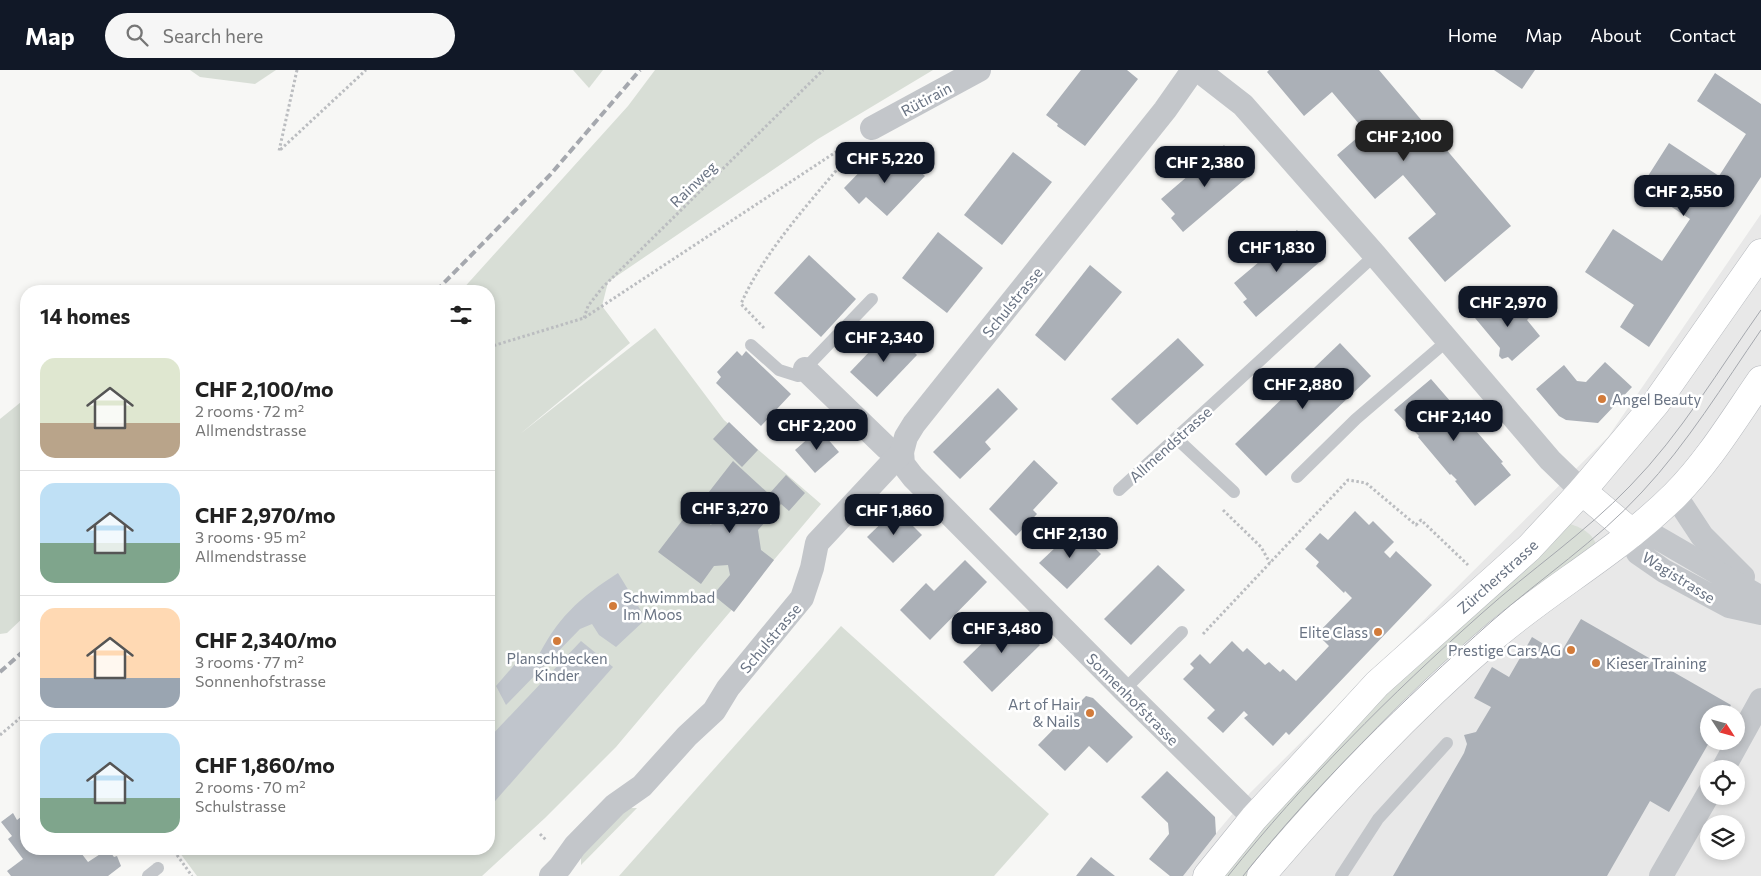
<!DOCTYPE html>
<html lang="en">
<head>
<meta charset="utf-8">
<style>
	:root { --surface:#fff; --page:#f6f6f6; --text:#222; --muted:#767676; --line:#e0e0e0; --accent:#111827 }
	body { margin:0; font-family:Commissioner,sans-serif; background:var(--page); color:var(--text); height:100vh; display:flex; flex-direction:column; font-size:19px; white-space:nowrap }
	* { box-sizing:border-box; margin:0 }
	p { font-size:16px; color:var(--muted) }
	.icon { flex:none; width:28px; height:28px; fill:none; stroke:currentColor; stroke-width:2; stroke-linecap:round; stroke-linejoin:round }
	.map { position:relative; flex:1; overflow:hidden }
	.sheet { position:absolute; left:20px; top:215px; width:475px; height:570px; display:flex; flex-direction:column; background:var(--surface); border-radius:20px; box-shadow:0 2px 8px #0003 }
	.sheet>* { flex:none }
	.needle { width:32px; rotate:126deg }
	.tools { position:absolute; left:1700px; top:635px; display:grid; gap:10px }
	.tools a { display:grid; place-items:center; width:45px; height:45px; border-radius:50%; background:var(--surface); box-shadow:0 2px 8px #0003; font-size:25px }
	.price { position:absolute; translate:-50% -42px; padding:0 11px; border-radius:10px; background:var(--accent); color:#fff; font-size:16px; line-height:32px; filter:drop-shadow(0 1px 2px #0008) }
	.price::after { content:''; position:absolute; left:50%; top:30px; width:15px; height:11px; margin-left:-8px; background:inherit; clip-path:polygon(0 0,100% 0,50% 100%) }
	.price.current { background:#222; color:#fff }
	ul { padding:0; list-style:none }
	li { display:flex; align-items:center; gap:15px; height:125px; padding:0 20px }
	li+li { border-top:1px solid var(--line) }
	li span { display:grid; place-items:center; flex:none; width:140px; height:100px; border-radius:15px; color:#555 }
	li>.icon { margin-inline-start:auto }
	span .icon { width:60px; height:60px; fill:#fffc; stroke-width:1 }
	li b { font-size:21px }
	h2 { display:flex; justify-content:space-between; align-items:center; height:60px; padding:0 20px; font-size:21px }
	header { display:flex; align-items:center; gap:30px; box-sizing:border-box; height:70px; padding:0 25px; background:var(--accent); color:#fff }
	header strong { font-size:24px }
	nav { display:flex; gap:28px; margin-inline-start:auto; font-size:18px }
	.search { width:350px; height:45px; background:var(--page); display:flex; align-items:center; gap:12px; box-sizing:border-box; padding:0 18px; border-radius:28px; color:var(--muted); font-size:19px }
	.map>svg:first-child { display:block }
	.built { fill:#e8e8e8; fill-rule:evenodd }
	.green { fill:#d8ded6 }
	.water { fill:#c0c5cc }
	.building { fill:#abb0b7 }
	.lines { fill:none; stroke-linecap:round; stroke-linejoin:round }
	.secondary-casing { stroke:#b6b9be; stroke-width:29 }
	.path { stroke:#bbbdc0; stroke-width:3; stroke-dasharray:2.5 2.5; stroke-linecap:butt }
	.lane { stroke:#c3c6ca; stroke-width:12 }
	.street { stroke:#c3c6ca; stroke-width:24 }
	.secondary { stroke:#fff; stroke-width:28 }
	.tram { stroke:#a5a8ae; stroke-width:1 }
	.rail { stroke:#a5a8ae; stroke-width:4; stroke-dasharray:8 4; stroke-linecap:butt }
	.poi-dot { fill:#d27b3a; stroke:#fff; stroke-width:2 }
	.labels { text-anchor:middle; dominant-baseline:central; stroke-width:5; stroke-linejoin:round; paint-order:stroke }
	.street-label { font-size:15px; fill:#697383; stroke:#fff }
	.poi-label { font-size:15px; fill:#697383; stroke:#fff; text-anchor:start }
</style>
</head>
<body>
<header>
<strong>Map</strong>
<div class="search"><svg class="icon" aria-label="search" viewBox="0 0 24 24"><circle cx="10" cy="10" r="6"/><path d="M15 15l6 6"/></svg>Search here</div>
<nav><a>Home</a><a>Map</a><a>About</a><a>Contact</a></nav>
</header>
<div class="map">
<svg width="1761" height="806" viewBox="0 0 1761 806">
	<rect width="100%" height="100%" fill="#f7f7f5"/>
	<path class="built" d="M1761 144V806H1180L1250 723 1608 367ZM1709 644H1736V671H1709ZM1709 699H1736V726H1709ZM1709 754H1736V781H1709Z"/>
	<g class="green">
		<path d="M190 0H276L255 14 200 7Z"/>
		<path d="M573 0H603L589 18Z"/>
		<path d="M655 0H933L818 69 608 212 602 236 630 273 520 364 655 258 724 350 821 434 616 677 545 748 482 806H197L177 779H489V221H461L628 36Z"/>
		<path d="M26 328V545L7 563 0 564V349Z"/>
		<path d="M1570 454C1583 458 1596 465 1597 480L1253 806H1218L1340 665Z"/>
		<path d="M841 556 1049 744 994 806H619Z"/>
		<path d="M627 738H637L581 795V785Z"/>
	</g>
	<g class="water">
		<path d="M618 503 646 549 616 577 599 565 592 554 580 559 506 635 496 616 522 586 536 591C556 549 579 528 618 503Z"/>
		<path d="M581 571 613 597 489 738V668Z"/>
	</g>
	<g class="building">
		<path d="M1081 0H1127L1138 9 1085 76 1057 56 1058 54 1046 45Z"/>
		<path d="M1269 0H1379L1511 156 1445 212 1408 168 1436 144 1403 105 1375 129 1337 85 1365 61 1332 22 1304 46 1267 2Z"/>
		<path d="M1494 0H1535L1522 19Z"/>
		<path d="M1715 3 1761 34V107L1649 277 1620 257 1634 235 1585 202 1613 159 1662 191 1690 149 1641 117 1669 73 1719 106 1746 64 1697 31Z"/>
		<path d="M1224 75 1250 105 1183 162 1171 148 1175 144 1161 129Z"/>
		<path d="M1013 82 1052 112 1002 175 964 145Z"/>
		<path d="M902 84 925 106 887 146 866 127 859 134 844 118 871 90 884 103Z"/>
		<path d="M1297 160 1322 190 1256 247 1243 232 1247 229 1234 213Z"/>
		<path d="M938 162 983 198 947 243 902 208Z"/>
		<path d="M809 185 856 229 821 267 774 223Z"/>
		<path d="M1090 195 1122 222 1065 291 1035 265Z"/>
		<path d="M1504 224 1517 240 1523 236 1531 246 1527 250 1540 266 1512 291 1508 287 1502 289 1499 286 1500 278 1475 248Z"/>
		<path d="M891 259 917 285 877 327 850 302Z"/>
		<path d="M1178 268 1204 295 1137 355 1111 329Z"/>
		<path d="M1340 273 1371 306 1266 406 1235 374Z"/>
		<path d="M737 281 742 286 746 281 791 324 761 356 716 313 721 307 717 302Z"/>
		<path d="M1605 292 1632 317 1598 353 1566 350 1559 346 1536 319 1564 295 1577 311 1586 312Z"/>
		<path d="M1431 309 1503 392 1501 393 1511 405 1475 436 1455 411 1457 410 1451 404 1450 405 1418 367 1419 366 1394 340Z"/>
		<path d="M998 318 1018 339 985 372 991 379 960 409 933 382Z"/>
		<path d="M729 352 758 380 742 397 713 369Z"/>
		<path d="M819 359 839 382 815 403 795 380Z"/>
		<path d="M1034 390 1058 413 1033 440 1037 444 1016 466 989 439Z"/>
		<path d="M733 391 769 424 786 405 805 423 789 441 781 434 758 460 761 480 774 490 734 542 713 525 730 505 728 495 714 496 701 514 658 482 691 439 711 455 713 452 722 450 725 444 705 427Z"/>
		<path d="M896 439 922 465 893 493 867 467Z"/>
		<path d="M1355 441 1369 455 1373 451 1394 472 1384 482 1390 488 1396 481 1432 515 1289 665 1286 662 1273 676 1244 648 1248 645 1244 641 1223 663 1207 648 1215 640 1183 609 1194 598 1190 594 1200 584 1210 594 1232 571 1243 582 1247 578 1265 595 1269 592 1280 602 1283 599 1296 611 1329 576 1317 564 1352 528 1345 521 1344 523 1316 496 1319 492 1305 479 1320 463 1328 470Z"/>
		<path d="M1075 459 1101 484 1067 519 1039 493Z"/>
		<path d="M965 490 987 512 930 570 900 540 926 513 934 521Z"/>
		<path d="M1158 495 1185 520 1131 575 1104 549Z"/>
		<path d="M1011 545 1040 575 992 622 963 592Z"/>
		<path d="M1581 549 1731 635 1726 644H1709L1710 671 1669 742 1650 731 1607 806H1393L1464 683 1467 674 1464 665 1476 662 1491 637 1474 628 1492 597 1509 607 1532 567 1560 584Z"/>
		<path d="M1086 626 1093 628 1133 667 1107 693 1089 676 1065 701 1038 675Z"/>
		<path d="M1167 701 1215 747 1216 764 1183 806H1170L1149 789 1169 764 1168 753 1141 727Z"/>
		<path d="M13 743 17 750 26 743V779H78L88 792 108 779 114 787 117 786 121 796 108 806H11L7 801 23 789 8 769 12 766 1 752Z"/>
		<path d="M1091 787 1115 806H1076Z"/>
	</g>
	<g class="lines">
		<defs>
			<g id="secondary">
				<path d="M1582 421 1632 463"/>
				<path id="s1" d="M1207 806 1254 748 1377 614 1529 478 1582 421 1656 333 1761 183"/>
				<path d="M1261 806C1334 720 1410 639 1496 565 1554 516 1621 479 1675 425 1708 392 1734 349 1761 310"/>
			</g>
		</defs>
		<use href="#secondary" class="secondary-casing"/>
		<g class="path">
			<path d="M297 0 279 81 366 0"/>
			<path d="M584 248 588 236 602 218 823 0"/>
			<path d="M764 258 741 234C764 180 819 122 856 77"/>
			<path d="M489 277 584 248 851 72"/>
			<path d="M1223 440 1261 477 1270 493"/>
			<path d="M1203 564 1348 410 1366 413 1416 455 1421 450 1468 495"/>
			<path d="M0 665 26 643"/>
			<path d="M540 764 547 771"/>
			<path d="M185 779 177 785 192 806"/>
		</g>
		<g class="lane">
			<path d="M751 275 779 300 798 306 872 229"/>
			<path d="M1176 368 1234 422"/>
			<path d="M1297 407 1356 349 1447 271"/>
			<path d="M1119 420 1375 185"/>
			<path d="M1124 620 1182 562"/>
			<path d="M148 806 158 798"/>
			<path d="M1341 806 1378 749 1447 673"/>
		</g>
		<g class="street">
			<path d="M1198 0 1243 35 1375 185 1550 390 1582 421"/>
			<path d="M872 58 979 0"/>
			<path d="M805 299 887 378 902 382 903 394 913 407 1124 620 1254 748"/>
			<path d="M1675 425 1702 466 1743 507"/>
			<path d="M1761 528 1651 464 1632 463 1635 477 1638 483 1664 501 1729 536 1761 543"/>
			<path d="M1723 699 1761 630"/>
			<path d="M551 806 560 797 575 776 615 735 642 716 687 666 714 641 728 618 802 528 812 498 817 473 902 382 906 367 914 354 1165 40 1193 0"/>
			<path d="M1661 806 1709 723"/>
		</g>
		<use href="#secondary" class="secondary"/>
		<g class="tram">
			<path d="M1228 806C1304 711 1390 625 1481 544 1530 500 1585 463 1630 416 1681 364 1719 299 1761 240"/>
			<path d="M1243 806C1317 713 1403 630 1492 551 1541 508 1597 471 1642 422 1687 374 1723 315 1761 260"/>
		</g>
		<g class="rail">
			<path d="M436 221 550 105 640 0"/>
			<path d="M0 602 26 579"/>
		</g>
	</g>
	<g class="poi-dot">
		<circle cx="1602" cy="329" r="5"/>
		<circle cx="613" cy="536" r="5"/>
		<circle cx="1378" cy="562" r="5"/>
		<circle cx="557" cy="571" r="5"/>
		<circle cx="1571" cy="580" r="5"/>
		<circle cx="1596" cy="593" r="5"/>
		<circle cx="1090" cy="643" r="5"/>
	</g>
	<g class="labels">
		<g class="street-label">
			<text transform="translate(926 29) rotate(-28)">Rütirain</text>
			<text transform="translate(693 114) rotate(-44)">Rainweg</text>
			<text transform="translate(1012 232) rotate(-51)">Schulstrasse</text>
			<text transform="translate(1170 374) rotate(-42)">Allmendstrasse</text>
			<text stroke="none"><textPath href="#s1" startOffset="418">Zürcherstrasse</textPath></text>
			<text transform="translate(1679 507) rotate(32)">Wagistrasse</text>
			<text transform="translate(770 568) rotate(-50)">Schulstrasse</text>
			<text transform="translate(1133 629) rotate(45)">Sonnenhofstrasse</text>
		</g>
		<g class="poi-label">
			<text x="1612" y="329">Angel Beauty</text>
			<text x="623" y="527">Schwimmbad<tspan x="623" dy="17">Im Moos</tspan></text>
			<text x="1368" y="562" text-anchor="end">Elite Class</text>
			<text x="1561" y="580" text-anchor="end">Prestige Cars AG</text>
			<text x="557" y="588" text-anchor="middle">Planschbecken<tspan x="557" dy="17">Kinder</tspan></text>
			<text x="1606" y="593">Kieser Training</text>
			<text x="1080" y="634" text-anchor="end">Art of Hair<tspan x="1080" dy="17">&amp; Nails</tspan></text>
		</g>
	</g>
</svg>
<div class="tools">
<a><svg class="needle" viewBox="-14 -14 28 28"><path d="M0-13l5 13h-10z" fill="#e53935"/><path d="M0 13l5-13h-10z" fill="#767676"/></svg></a>
<a><svg class="icon" aria-label="locate" viewBox="0 0 24 24"><circle cx="12" cy="12" r="6"/><path d="M12 2v4M12 18v4M2 12h4M18 12h4"/></svg></a>
<a><svg class="icon" aria-label="layers" viewBox="0 0 24 24"><path d="M12 4l9 5-9 5-9-5zM3 14l9 5 9-5"/></svg></a>
</div>
<b class="price current" style="left:1404px;top:92px">CHF 2,100</b>
<b class="price" style="left:885px;top:114px">CHF 5,220</b>
<b class="price" style="left:1205px;top:118px">CHF 2,380</b>
<b class="price" style="left:1684px;top:147px">CHF 2,550</b>
<b class="price" style="left:1277px;top:203px">CHF 1,830</b>
<b class="price" style="left:1508px;top:258px">CHF 2,970</b>
<b class="price" style="left:884px;top:293px">CHF 2,340</b>
<b class="price" style="left:1303px;top:340px">CHF 2,880</b>
<b class="price" style="left:1454px;top:372px">CHF 2,140</b>
<b class="price" style="left:817px;top:381px">CHF 2,200</b>
<b class="price" style="left:730px;top:464px">CHF 3,270</b>
<b class="price" style="left:894px;top:466px">CHF 1,860</b>
<b class="price" style="left:1070px;top:489px">CHF 2,130</b>
<b class="price" style="left:1002px;top:584px">CHF 3,480</b>
<section class="sheet">
<h2>14 homes<svg class="icon" aria-label="filters" viewBox="0 0 24 24"><path d="M4 7h16M4 17h16"/><circle cx="9" cy="7" r="2"/><circle cx="15" cy="17" r="2"/></svg></h2>
<ul>
<li><span style="background:linear-gradient(#dfe7d0 65%,#b9a48a 0)"><svg class="icon" aria-label="home" viewBox="0 0 24 24"><path d="M3 11l9-7 9 7M6 9v11h12V9"/></svg></span><div><b>CHF 2,100/mo</b><p>2 rooms · 72 m²</p><p>Allmendstrasse</p></div></li>
<li><span style="background:linear-gradient(#bfe0f5 60%,#7fa58c 0)"><svg class="icon" aria-label="home" viewBox="0 0 24 24"><path d="M3 11l9-7 9 7M6 9v11h12V9"/></svg></span><div><b>CHF 2,970/mo</b><p>3 rooms · 95 m²</p><p>Allmendstrasse</p></div></li>
<li><span style="background:linear-gradient(#ffd9b3 70%,#9aa5b1 0)"><svg class="icon" aria-label="home" viewBox="0 0 24 24"><path d="M3 11l9-7 9 7M6 9v11h12V9"/></svg></span><div><b>CHF 2,340/mo</b><p>3 rooms · 77 m²</p><p>Sonnenhofstrasse</p></div></li>
<li><span style="background:linear-gradient(#bfe0f5 65%,#7fa58c 0)"><svg class="icon" aria-label="home" viewBox="0 0 24 24"><path d="M3 11l9-7 9 7M6 9v11h12V9"/></svg></span><div><b>CHF 1,860/mo</b><p>2 rooms · 70 m²</p><p>Schulstrasse</p></div></li>
</ul>
</section>
</div>
</body>
</html>
